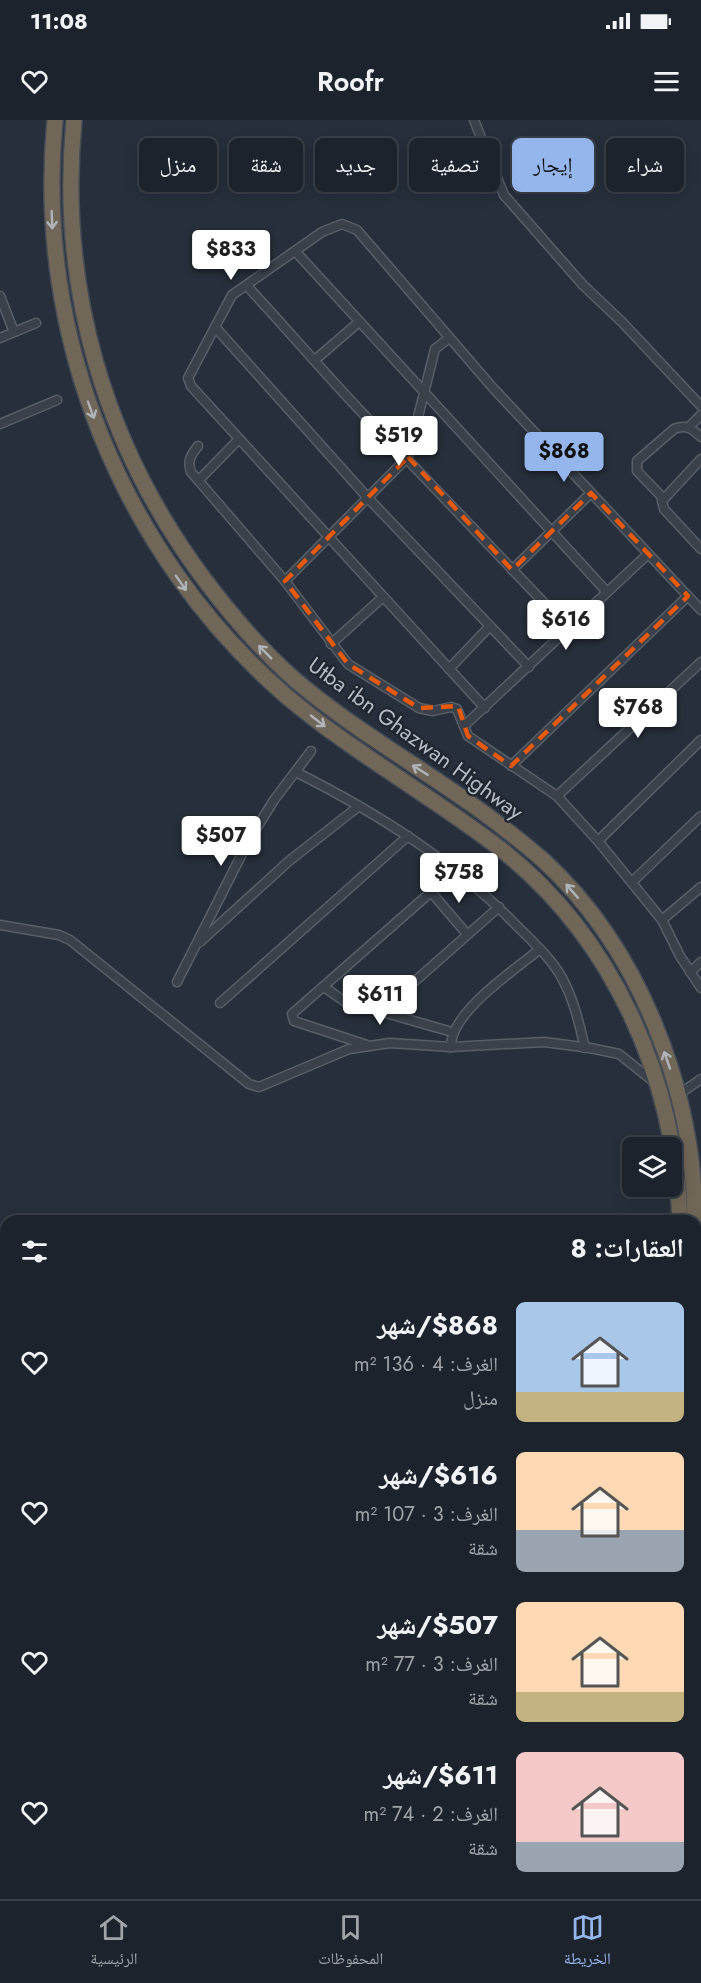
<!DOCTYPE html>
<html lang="ar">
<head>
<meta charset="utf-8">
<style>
	:root { --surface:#1c232c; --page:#252b34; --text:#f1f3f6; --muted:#a0a4a9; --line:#3a4048; --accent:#95b6ed }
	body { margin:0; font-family:Jost,"Noto Naskh Arabic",sans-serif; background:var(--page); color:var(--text); direction:rtl; height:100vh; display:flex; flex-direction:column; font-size:22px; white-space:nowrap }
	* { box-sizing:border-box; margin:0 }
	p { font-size:20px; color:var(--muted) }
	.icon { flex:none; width:33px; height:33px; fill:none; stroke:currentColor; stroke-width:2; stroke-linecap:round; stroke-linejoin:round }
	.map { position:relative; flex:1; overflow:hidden; direction:ltr }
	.details { position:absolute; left:0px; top:1095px; width:702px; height:684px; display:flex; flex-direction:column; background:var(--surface); border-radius:18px 18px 0 0; box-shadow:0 3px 15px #0003,0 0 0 2px var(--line); direction:rtl }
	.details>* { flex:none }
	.hud { position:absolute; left:18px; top:18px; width:666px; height:54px; direction:rtl; display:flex; gap:12px }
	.controls { position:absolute; left:622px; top:1017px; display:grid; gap:12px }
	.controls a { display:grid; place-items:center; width:60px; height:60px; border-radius:9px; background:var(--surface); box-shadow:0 3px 15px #0003,0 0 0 2px var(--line); font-size:30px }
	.price { position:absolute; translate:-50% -51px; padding:0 14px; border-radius:6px; background:#fff; color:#222; font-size:20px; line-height:39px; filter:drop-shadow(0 2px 3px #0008) }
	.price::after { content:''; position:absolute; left:50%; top:36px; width:18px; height:14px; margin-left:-9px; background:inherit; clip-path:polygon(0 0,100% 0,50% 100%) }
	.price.active { background:var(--accent); color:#111 }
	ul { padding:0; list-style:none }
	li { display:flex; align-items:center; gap:18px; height:150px; padding:0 18px }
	li span { display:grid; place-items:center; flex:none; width:168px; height:120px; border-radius:9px; color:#555 }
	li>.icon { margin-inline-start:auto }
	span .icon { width:72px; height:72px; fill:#fffc; stroke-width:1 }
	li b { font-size:26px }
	h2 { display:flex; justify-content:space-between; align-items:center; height:72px; padding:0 18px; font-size:26px }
	.chip { padding:0 21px; border-radius:9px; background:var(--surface); box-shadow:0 3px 15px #0003,0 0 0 2px var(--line); font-size:21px; line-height:54px }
	.chip.active { background:var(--accent); color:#111 }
	.status { display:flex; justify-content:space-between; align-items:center; height:42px; padding:0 30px; background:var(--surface); direction:ltr }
	.status svg { height:16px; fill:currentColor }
	header { display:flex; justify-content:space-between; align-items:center; height:78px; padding:0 18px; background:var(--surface); font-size:27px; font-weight:600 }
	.tabs { display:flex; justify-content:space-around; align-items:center; height:84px; border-top:2px solid var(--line); background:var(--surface); font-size:16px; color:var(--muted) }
	.tabs a { display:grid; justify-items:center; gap:3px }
	.tabs .active { color:var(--accent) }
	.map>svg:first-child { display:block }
	.water { fill:#3e4c62 }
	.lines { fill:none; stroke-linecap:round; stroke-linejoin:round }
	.minor-casing { stroke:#585f69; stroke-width:11 }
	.motorway-casing { stroke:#454c56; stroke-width:18 }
	.minor { stroke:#3a414b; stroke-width:8 }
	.motorway { stroke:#706758; stroke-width:15 }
	.oneway { stroke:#afb4bb }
	.marked { fill:none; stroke:#e8590c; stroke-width:4.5; stroke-dasharray:12 8; stroke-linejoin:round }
	.labels { text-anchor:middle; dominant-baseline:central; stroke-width:4.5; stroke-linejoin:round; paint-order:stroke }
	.street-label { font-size:22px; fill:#b6bcc6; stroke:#1f2630 }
</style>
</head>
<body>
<div class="status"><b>11:08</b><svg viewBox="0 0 49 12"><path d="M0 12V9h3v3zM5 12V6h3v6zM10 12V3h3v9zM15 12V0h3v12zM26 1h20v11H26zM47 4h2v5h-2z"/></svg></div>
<header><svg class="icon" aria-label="menu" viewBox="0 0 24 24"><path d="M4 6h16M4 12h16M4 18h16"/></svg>Roofr<svg class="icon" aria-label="heart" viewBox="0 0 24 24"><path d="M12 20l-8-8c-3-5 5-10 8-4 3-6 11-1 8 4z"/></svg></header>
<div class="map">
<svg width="701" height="1779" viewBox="0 0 701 1779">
	<rect width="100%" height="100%" fill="#262f3b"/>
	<g class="water">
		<path d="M0 1160 6 1163V1343L0 1340Z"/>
		<path d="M696 1362 701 1363V1633L696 1610Z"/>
		<path d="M0 1514 6 1519V1658L0 1654Z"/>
		<path d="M701 1704V1779H303L276 1773H696V1708Z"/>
	</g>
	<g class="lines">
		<defs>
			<g id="minor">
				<path d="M474 0 504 75 583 165 622 202 701 286"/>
				<path d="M296 132 607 472"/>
				<path d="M247 166C290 212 330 260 374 305 439 372 504 441 569 509"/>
				<path d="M0 176 14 212"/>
				<path d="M215 207 368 378 529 547"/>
				<path d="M0 218 36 203"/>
				<path d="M316 239 359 202"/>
				<path d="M0 304 57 280"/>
				<path d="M689 307 701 295"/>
				<path d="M198 326C191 335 187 340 191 352L285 461 348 544 419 588 433 591 451 587 457 589 468 616 557 676 598 721 662 800"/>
				<path d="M701 339 662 381 664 389 701 429"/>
				<path d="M199 360 239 319"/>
				<path d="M663 378 637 351V341L674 309C687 304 692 309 701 317"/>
				<path d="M512 450 591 373"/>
				<path d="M285 461 408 337 435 229 449 218"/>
				<path d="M331 524 383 477"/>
				<path d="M449 549 490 506"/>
				<path d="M485 588 191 266 188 258 232 175 322 112 342 104 357 110 493 268 701 490"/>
				<path d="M464 606 648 434"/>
				<path d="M511 646 688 476"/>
				<path d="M296 652C377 693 454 741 517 806 533 822 551 838 562 858 574 880 579 903 585 928"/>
				<path d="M557 676 701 542"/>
				<path d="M598 721 701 620"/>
				<path d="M632 762 701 696"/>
				<path d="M701 767 662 800 680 836 701 868"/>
				<path d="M431 772 466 813"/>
				<path d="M0 805 59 815 70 820 249 964 259 967 349 929 390 923 451 927 544 922 590 928 619 934 654 962"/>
				<path d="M200 822 289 741 359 686"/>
				<path d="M690 852 701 842"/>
				<path d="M177 862 248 722 274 680 311 631"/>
				<path d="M324 867 344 881 452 912"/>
				<path d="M220 883 408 716"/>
				<path d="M380 892 499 787"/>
				<path d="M367 925 294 901 292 894 456 750"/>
				<path d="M451 927C450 892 515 850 540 829"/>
				<path d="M678 975 701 959"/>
				<path d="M0 1689 6 1692"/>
				<path d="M151 1773 164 1779"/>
			</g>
			<g id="motorway">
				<path d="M55 0C34 216 122 433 285 575 352 632 429 674 498 727 613 816 675 958 680 1101"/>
				<path d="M74 0C58 167 104 325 204 459 231 495 260 529 294 559 350 607 414 643 474 686 498 703 521 721 543 740 640 829 694 971 695 1101"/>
				<path d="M639 1779V1773"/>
				<path d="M655 1779V1773"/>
			</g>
		</defs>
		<use href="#minor" class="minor-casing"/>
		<use href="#motorway" class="motorway-casing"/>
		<use href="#minor" class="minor"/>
		<use href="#motorway" class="motorway"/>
	</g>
	<defs><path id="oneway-shaft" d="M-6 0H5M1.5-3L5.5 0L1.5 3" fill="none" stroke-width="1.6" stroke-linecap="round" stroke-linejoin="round" transform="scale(1.5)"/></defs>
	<g class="oneway">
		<use href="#oneway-shaft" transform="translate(52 100) rotate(88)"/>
		<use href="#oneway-shaft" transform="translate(91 290) rotate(70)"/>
		<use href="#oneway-shaft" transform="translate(181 463) rotate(55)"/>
		<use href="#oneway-shaft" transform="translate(265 532) rotate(-135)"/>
		<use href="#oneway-shaft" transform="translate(318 601) rotate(38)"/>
		<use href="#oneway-shaft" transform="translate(420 650) rotate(-148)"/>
		<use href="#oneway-shaft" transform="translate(572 771) rotate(-131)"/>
		<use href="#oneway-shaft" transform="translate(667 940) rotate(-109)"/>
	</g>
	<path class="marked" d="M408 337 512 450 591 373 688 476 511 646 468 616 458 586 419 588 348 544 285 461Z"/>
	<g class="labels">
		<g class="street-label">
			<text transform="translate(416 618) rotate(36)">Utba ibn Ghazwan Highway</text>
		</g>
	</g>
</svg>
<div class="controls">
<a><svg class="icon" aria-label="layers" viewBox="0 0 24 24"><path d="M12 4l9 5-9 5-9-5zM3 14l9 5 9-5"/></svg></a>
</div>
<b class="price" style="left:231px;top:161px">$833</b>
<b class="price" style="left:399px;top:347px">$519</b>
<b class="price active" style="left:564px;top:363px">$868</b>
<b class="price" style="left:566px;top:531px">$616</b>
<b class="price" style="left:638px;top:619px">$768</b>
<b class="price" style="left:221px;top:747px">$507</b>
<b class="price" style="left:459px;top:784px">$758</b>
<b class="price" style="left:380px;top:906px">$611</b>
<div class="hud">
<a class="chip">شراء</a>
<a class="chip active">إيجار</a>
<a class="chip">تصفية</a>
<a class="chip">جديد</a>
<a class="chip">شقة</a>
<a class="chip">منزل</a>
</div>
<section class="details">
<h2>العقارات: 8<svg class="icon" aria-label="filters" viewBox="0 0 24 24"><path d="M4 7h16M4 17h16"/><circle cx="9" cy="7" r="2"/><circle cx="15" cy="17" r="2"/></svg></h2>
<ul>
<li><span style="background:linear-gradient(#a9c7e8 75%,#c2b280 0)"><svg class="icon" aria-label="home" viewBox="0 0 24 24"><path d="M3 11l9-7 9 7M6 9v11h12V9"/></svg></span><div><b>$868/شهر</b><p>الغرف: 4 · 136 m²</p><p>منزل</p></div><svg class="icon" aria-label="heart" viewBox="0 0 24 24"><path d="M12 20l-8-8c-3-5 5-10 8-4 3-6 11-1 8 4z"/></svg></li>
<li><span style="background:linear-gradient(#ffd9b3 65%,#9aa5b1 0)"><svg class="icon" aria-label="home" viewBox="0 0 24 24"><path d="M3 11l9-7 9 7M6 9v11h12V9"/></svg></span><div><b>$616/شهر</b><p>الغرف: 3 · 107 m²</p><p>شقة</p></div><svg class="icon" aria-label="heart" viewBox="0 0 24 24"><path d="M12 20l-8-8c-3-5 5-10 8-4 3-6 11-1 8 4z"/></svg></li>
<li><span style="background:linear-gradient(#ffd9b3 75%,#c2b280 0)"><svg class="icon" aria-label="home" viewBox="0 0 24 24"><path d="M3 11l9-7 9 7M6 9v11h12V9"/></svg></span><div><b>$507/شهر</b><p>الغرف: 3 · 77 m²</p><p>شقة</p></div><svg class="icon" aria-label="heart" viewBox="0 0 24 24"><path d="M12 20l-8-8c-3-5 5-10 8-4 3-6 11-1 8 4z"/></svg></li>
<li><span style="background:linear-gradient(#f6c9c9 75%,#9aa5b1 0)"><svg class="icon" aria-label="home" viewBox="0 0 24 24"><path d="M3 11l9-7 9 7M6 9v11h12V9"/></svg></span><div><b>$611/شهر</b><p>الغرف: 2 · 74 m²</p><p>شقة</p></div><svg class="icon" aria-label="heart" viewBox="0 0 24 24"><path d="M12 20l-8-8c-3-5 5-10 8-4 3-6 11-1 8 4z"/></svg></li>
</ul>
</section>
</div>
<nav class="tabs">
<a class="active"><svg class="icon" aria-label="map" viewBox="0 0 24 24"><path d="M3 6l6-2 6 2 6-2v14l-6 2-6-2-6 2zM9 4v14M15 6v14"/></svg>الخريطة</a>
<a><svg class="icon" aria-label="saved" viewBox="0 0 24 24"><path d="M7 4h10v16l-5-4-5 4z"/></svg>المحفوظات</a>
<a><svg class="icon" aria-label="home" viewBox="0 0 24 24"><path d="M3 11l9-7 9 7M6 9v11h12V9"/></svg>الرئيسية</a>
</nav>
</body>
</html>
